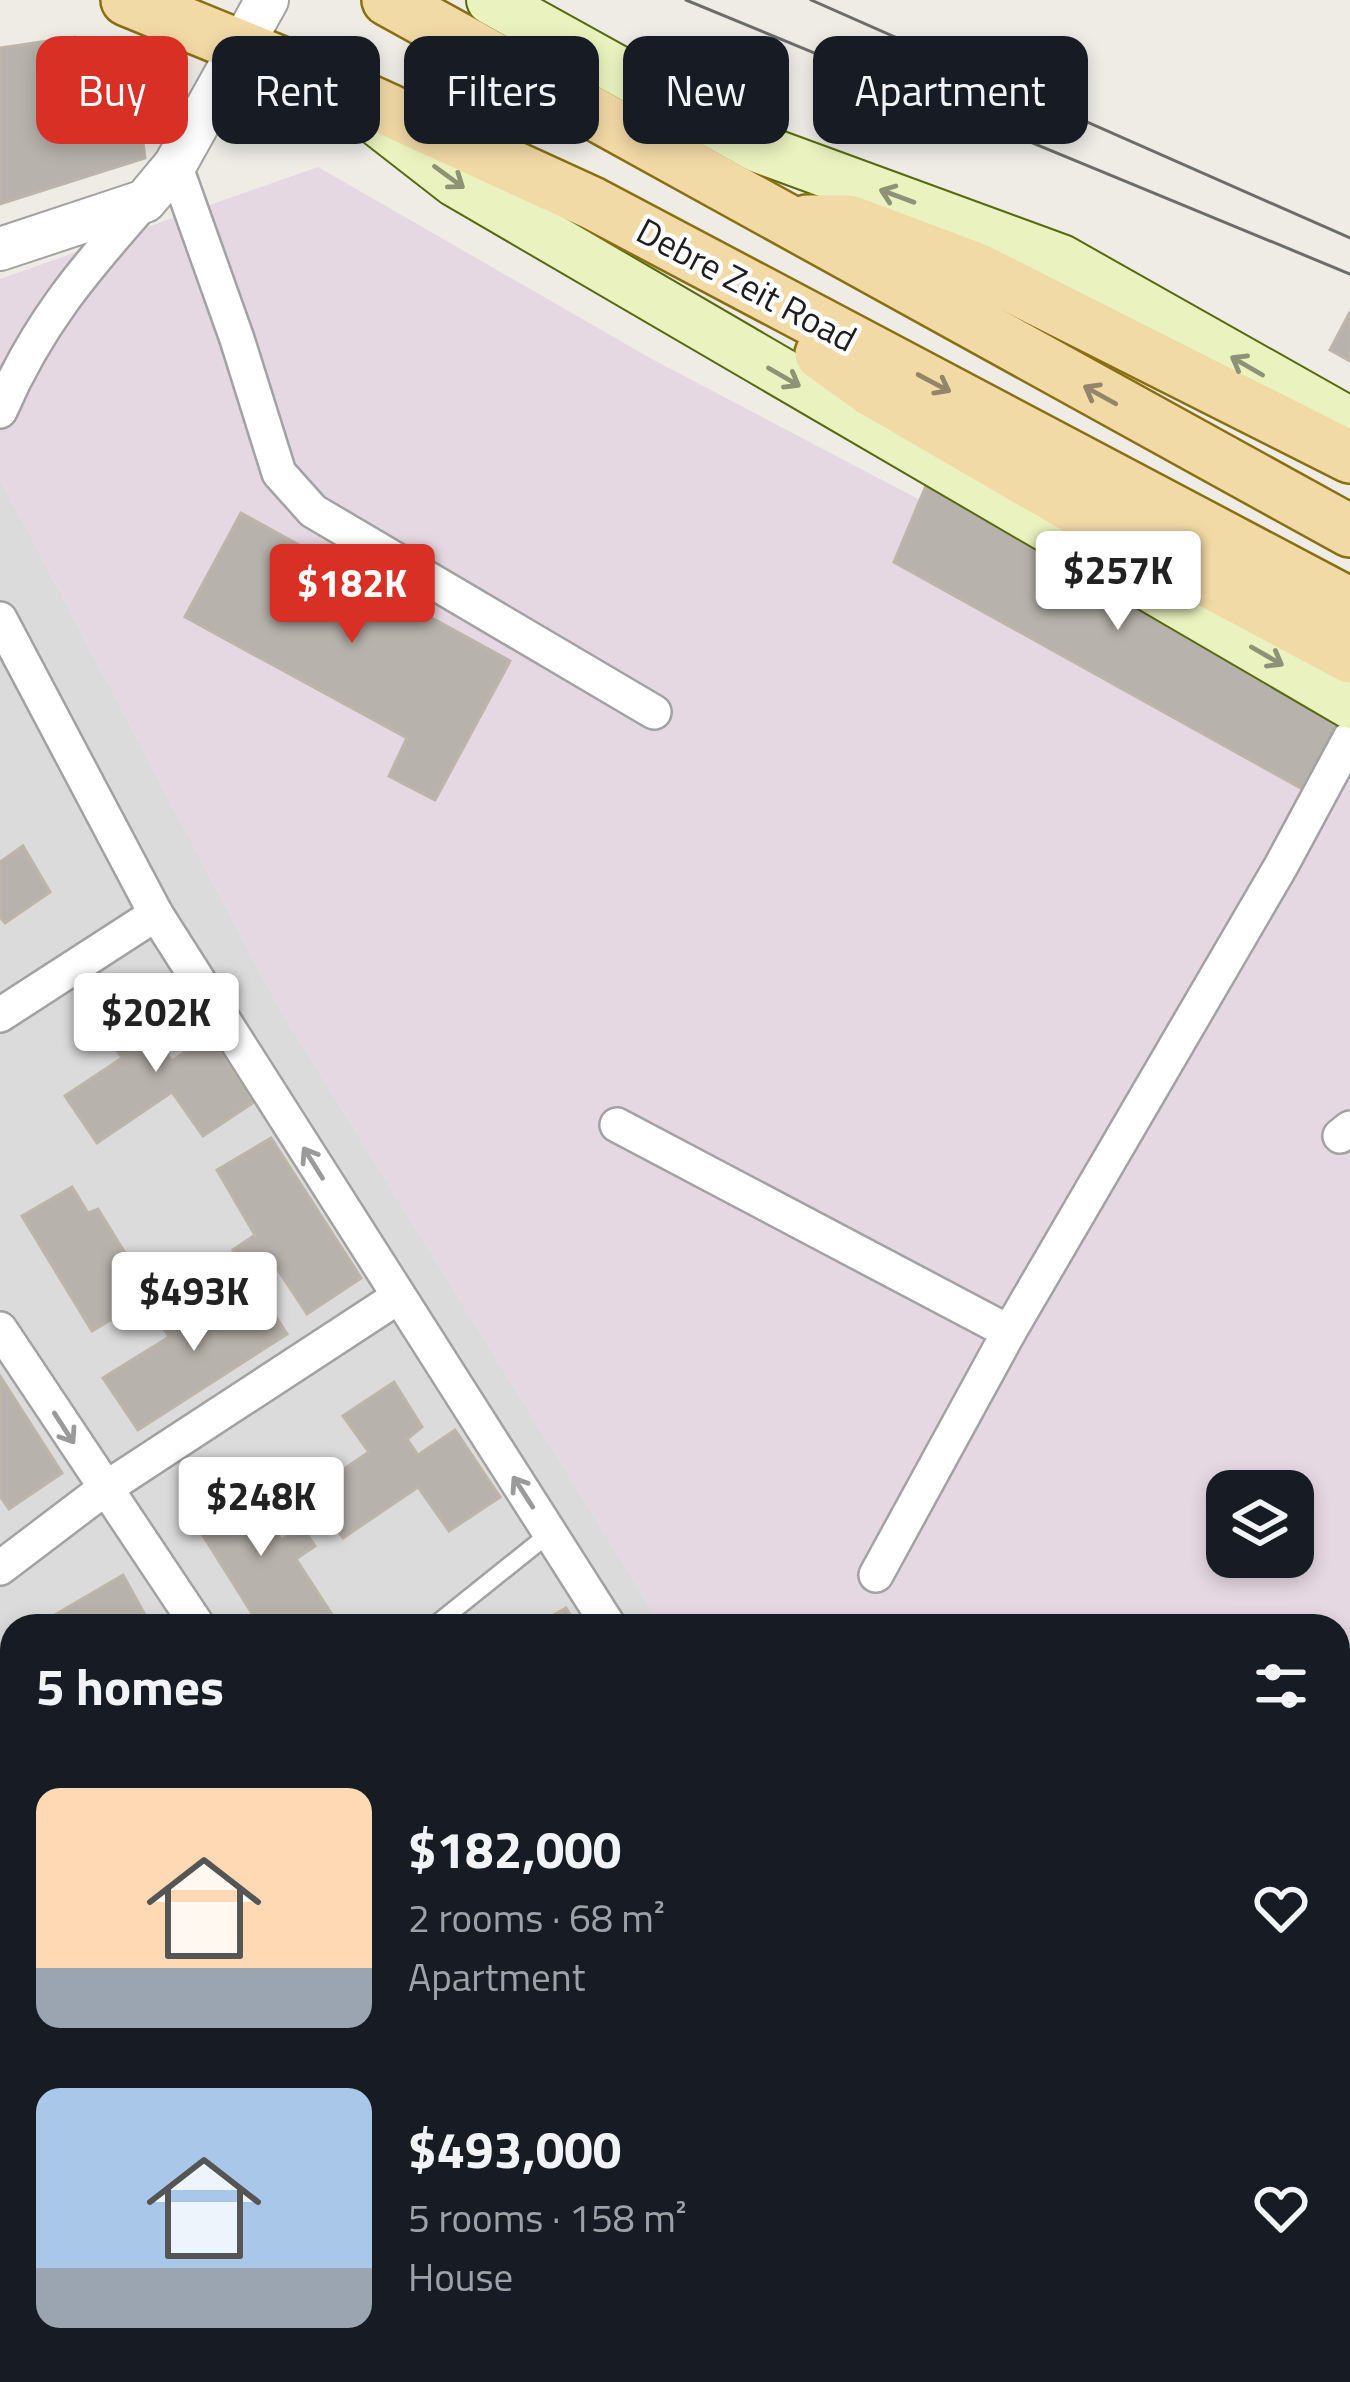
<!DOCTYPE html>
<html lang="en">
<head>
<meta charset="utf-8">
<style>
	:root { --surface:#171b24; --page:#20242c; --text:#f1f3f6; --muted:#9ea1a6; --accent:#d93025 }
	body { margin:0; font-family:"Titillium Web",sans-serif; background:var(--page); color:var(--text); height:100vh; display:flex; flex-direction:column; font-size:45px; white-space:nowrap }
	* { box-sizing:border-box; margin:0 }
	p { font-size:39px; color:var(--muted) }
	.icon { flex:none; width:66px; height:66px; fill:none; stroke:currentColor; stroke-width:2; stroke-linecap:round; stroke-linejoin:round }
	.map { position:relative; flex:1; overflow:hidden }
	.details { position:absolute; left:0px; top:1614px; width:1350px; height:768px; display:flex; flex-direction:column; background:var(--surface); border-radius:36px 36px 0 0; box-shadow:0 6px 18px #0003 }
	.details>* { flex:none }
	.hud { position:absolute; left:36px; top:36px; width:1278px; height:108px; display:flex; gap:24px }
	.buttons { position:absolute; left:1206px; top:1470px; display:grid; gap:24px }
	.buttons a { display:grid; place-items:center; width:108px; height:108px; border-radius:24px; background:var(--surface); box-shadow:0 6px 18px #0003; font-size:60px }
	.price { position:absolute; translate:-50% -102px; padding:0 27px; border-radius:12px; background:#fff; color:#222; font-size:39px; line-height:78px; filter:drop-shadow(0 3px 6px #0008) }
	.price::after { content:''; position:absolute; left:50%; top:72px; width:36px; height:27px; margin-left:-18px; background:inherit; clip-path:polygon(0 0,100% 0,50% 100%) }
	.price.current { background:var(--accent); color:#fff }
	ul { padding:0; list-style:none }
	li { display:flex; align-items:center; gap:36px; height:300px; padding:0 36px }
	li span { display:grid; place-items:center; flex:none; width:336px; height:240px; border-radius:24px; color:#555 }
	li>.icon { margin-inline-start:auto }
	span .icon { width:144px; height:144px; fill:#fffc; stroke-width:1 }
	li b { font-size:51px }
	h2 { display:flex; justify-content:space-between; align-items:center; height:144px; padding:0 36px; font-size:51px }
	.pill { padding:0 42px; border-radius:24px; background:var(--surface); box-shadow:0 6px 18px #0003; font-size:42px; line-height:108px }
	.pill.current { background:var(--accent); color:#fff }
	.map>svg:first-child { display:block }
	.residential { fill:#dcdbdb }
	.industrial { fill:#e6d8e2; fill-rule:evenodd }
	.building { fill:#b7b2ab; stroke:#beb5a9; stroke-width:3 }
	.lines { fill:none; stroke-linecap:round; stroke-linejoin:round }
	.service-casing { stroke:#a2a2a2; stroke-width:21 }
	.minor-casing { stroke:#a2a2a2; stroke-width:38 }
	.tertiary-casing { stroke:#a2a2a2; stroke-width:46 }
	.secondary-casing { stroke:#566a10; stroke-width:52 }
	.primary-casing { stroke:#896f10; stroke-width:56 }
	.service { stroke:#fff; stroke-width:16 }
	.minor { stroke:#fff; stroke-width:33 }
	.tertiary { stroke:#fff; stroke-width:42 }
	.secondary { stroke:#eaf3bf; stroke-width:48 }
	.primary { stroke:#f2daa6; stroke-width:51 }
	.tram { stroke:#6c6c6c; stroke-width:3 }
	.oneway { stroke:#8e9377 }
	.oneway2 { stroke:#938569 }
	.oneway3 { stroke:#9a9a9a }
	.labels { text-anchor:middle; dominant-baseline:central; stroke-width:9; stroke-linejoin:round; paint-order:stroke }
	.street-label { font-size:36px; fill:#1e1e1e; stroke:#fff }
</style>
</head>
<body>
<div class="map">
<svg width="1350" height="2382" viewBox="0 0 1350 2382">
	<rect width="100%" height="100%" fill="#eeece5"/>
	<path class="residential" d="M0 478 277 1004 662 1626H12V2370H1338V1977L1350 1980V2382H0Z"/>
	<path class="industrial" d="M318 167 650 358 1350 726V1983L1338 1979V1626H662L277 1004 0 478V279ZM1227 1491H1293V1557H1227Z"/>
	<g class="building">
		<path d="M75 37 132 59 145 158 0 204V48Z"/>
		<path d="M1350 312V361L1330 350Z"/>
		<path d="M931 474 1347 710 1306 791 894 562Z"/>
		<path d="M241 513 510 661 435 800 389 776 407 738 185 617Z"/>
		<path d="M23 846 50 892 5 923 0 917V862Z"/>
		<path d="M148 987 175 1033 160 1044 172 1061 209 1035 254 1102 203 1136 172 1092 97 1143 65 1096 122 1058 97 1021Z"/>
		<path d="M271 1138 361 1278 307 1314 267 1253 244 1267 233 1250 255 1235 217 1170Z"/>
		<path d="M72 1187 88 1213 98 1209 133 1266 125 1271 141 1302 92 1331 22 1216Z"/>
		<path d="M255 1284 287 1334 138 1430 103 1378 169 1337 153 1312 173 1299 189 1324Z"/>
		<path d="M0 1376 62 1473 9 1509 0 1496Z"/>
		<path d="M394 1382 422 1427 407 1439 418 1455 455 1430 500 1497 449 1531 418 1487 343 1538 312 1491 369 1452 343 1416Z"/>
		<path d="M242 1477 281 1540 303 1528 315 1546 296 1559 338 1624 334 1626H260L187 1510Z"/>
		<path d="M123 1575 151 1626H36Z"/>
		<path d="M566 1608 577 1626H534Z"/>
		<path d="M12 1640V1712L0 1719V1647Z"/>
		<path d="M0 1887 12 1893V1959L0 1953Z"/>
		<path d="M1338 2015 1350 2020V2101L1338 2096Z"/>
		<path d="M0 2095 12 2101V2143L1 2165Z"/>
		<path d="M1350 2204V2281L1338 2287V2210Z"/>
		<path d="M12 2307V2370H19L7 2378 10 2382H0V2315Z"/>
		<path d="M339 2370H419L420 2376 403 2382H342Z"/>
		<path d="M955 2370H1003L1008 2378 1020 2370H1057L1066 2382H949L959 2375Z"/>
	</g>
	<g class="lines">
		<defs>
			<g id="service">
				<path d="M434 1626 550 1533"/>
				<path d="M0 1830 12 1834"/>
				<path d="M450 2370 454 2382"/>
			</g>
			<g id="minor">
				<path d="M175 165 237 339 279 473 313 511 654 712"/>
				<path d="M0 411C37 325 82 272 144 202"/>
				<path d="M0 619 156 914 609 1626"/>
				<path d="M0 1015 156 914"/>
				<path d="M617 1125 1009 1332"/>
				<path d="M1340 1136 1350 1128"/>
				<path d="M0 1329 198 1626"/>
				<path d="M0 1568 103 1490 398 1297"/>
				<path d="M876 1575 1009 1332 1281 866 1350 738"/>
				<path d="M0 2026 12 2033"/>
				<path d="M267 2370 269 2382"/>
				<path d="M691 2370 700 2382"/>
				<path d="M1079 2370 1086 2382"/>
				<path d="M101 2382 121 2370"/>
				<path d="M777 2382 794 2370"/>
			</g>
			<path id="tertiary" d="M0 249 145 201 175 165 267 0"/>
			<g id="secondary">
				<path d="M491 0 758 148 1061 259 1350 422"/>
				<path d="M360 108 455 182 1350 704"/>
			</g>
			<g id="primary">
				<path d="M127 0 323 80 592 203 1350 604"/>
				<path d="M388 0 1350 531"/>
				<path d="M807 221H849L977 269 1350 457"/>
				<path d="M821 354 871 390 1123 536 1350 657"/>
			</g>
		</defs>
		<use href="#service" class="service-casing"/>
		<use href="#minor" class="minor-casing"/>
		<use href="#tertiary" class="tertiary-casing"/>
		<use href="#secondary" class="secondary-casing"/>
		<use href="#primary" class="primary-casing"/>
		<use href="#service" class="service"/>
		<use href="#minor" class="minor"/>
		<use href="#tertiary" class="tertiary"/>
		<use href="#secondary" class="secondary"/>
		<use href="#primary" class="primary"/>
		<g class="tram">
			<path d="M686 0 1350 274"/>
			<path d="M811 0 1350 238"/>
		</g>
	</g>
	<defs><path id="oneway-shaft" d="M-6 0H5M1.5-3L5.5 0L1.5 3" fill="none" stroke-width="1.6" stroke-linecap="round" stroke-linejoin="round" transform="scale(3)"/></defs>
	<g class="oneway">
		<use href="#oneway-shaft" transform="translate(449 177) rotate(36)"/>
		<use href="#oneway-shaft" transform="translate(897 196) rotate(-160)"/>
		<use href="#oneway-shaft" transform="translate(1247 366) rotate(-150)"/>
		<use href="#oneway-shaft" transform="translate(784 377) rotate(30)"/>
		<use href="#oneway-shaft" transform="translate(1267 656) rotate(30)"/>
	</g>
	<g class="oneway2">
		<use href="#oneway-shaft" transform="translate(934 383) rotate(28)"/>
		<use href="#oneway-shaft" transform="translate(1100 395) rotate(-151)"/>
	</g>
	<g class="oneway3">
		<use href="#oneway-shaft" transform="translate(313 1163) rotate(-122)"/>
		<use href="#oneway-shaft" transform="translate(64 1428) rotate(57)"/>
		<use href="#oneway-shaft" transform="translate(523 1492) rotate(-123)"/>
	</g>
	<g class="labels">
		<g class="street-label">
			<text transform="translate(747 284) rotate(28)">Debre Zeit Road</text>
		</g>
	</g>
</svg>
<div class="buttons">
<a><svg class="icon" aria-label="layers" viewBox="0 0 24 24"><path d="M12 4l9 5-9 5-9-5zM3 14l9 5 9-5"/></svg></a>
</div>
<b class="price" style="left:1118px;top:633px">$257K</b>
<b class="price current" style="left:352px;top:646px">$182K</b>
<b class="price" style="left:156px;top:1075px">$202K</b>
<b class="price" style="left:194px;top:1354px">$493K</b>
<b class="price" style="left:261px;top:1559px">$248K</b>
<div class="hud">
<a class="pill current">Buy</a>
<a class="pill">Rent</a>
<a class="pill">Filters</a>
<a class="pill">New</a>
<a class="pill">Apartment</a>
</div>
<section class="details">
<h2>5 homes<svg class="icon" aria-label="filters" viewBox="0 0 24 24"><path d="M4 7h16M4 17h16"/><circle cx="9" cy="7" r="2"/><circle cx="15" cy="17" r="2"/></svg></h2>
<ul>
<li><span style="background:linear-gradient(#ffd9b3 75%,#9aa5b1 0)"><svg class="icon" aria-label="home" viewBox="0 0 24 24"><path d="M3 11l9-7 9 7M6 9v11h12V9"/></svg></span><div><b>$182,000</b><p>2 rooms · 68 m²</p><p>Apartment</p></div><svg class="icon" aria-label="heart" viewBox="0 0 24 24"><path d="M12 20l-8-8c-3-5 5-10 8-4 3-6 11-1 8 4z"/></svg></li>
<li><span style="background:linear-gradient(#a9c7e8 75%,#9aa5b1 0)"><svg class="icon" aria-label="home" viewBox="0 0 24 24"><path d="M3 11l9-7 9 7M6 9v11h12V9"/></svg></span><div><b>$493,000</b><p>5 rooms · 158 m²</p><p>House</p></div><svg class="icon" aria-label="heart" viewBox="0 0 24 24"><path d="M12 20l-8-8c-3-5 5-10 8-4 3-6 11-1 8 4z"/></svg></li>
</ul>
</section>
</div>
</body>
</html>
